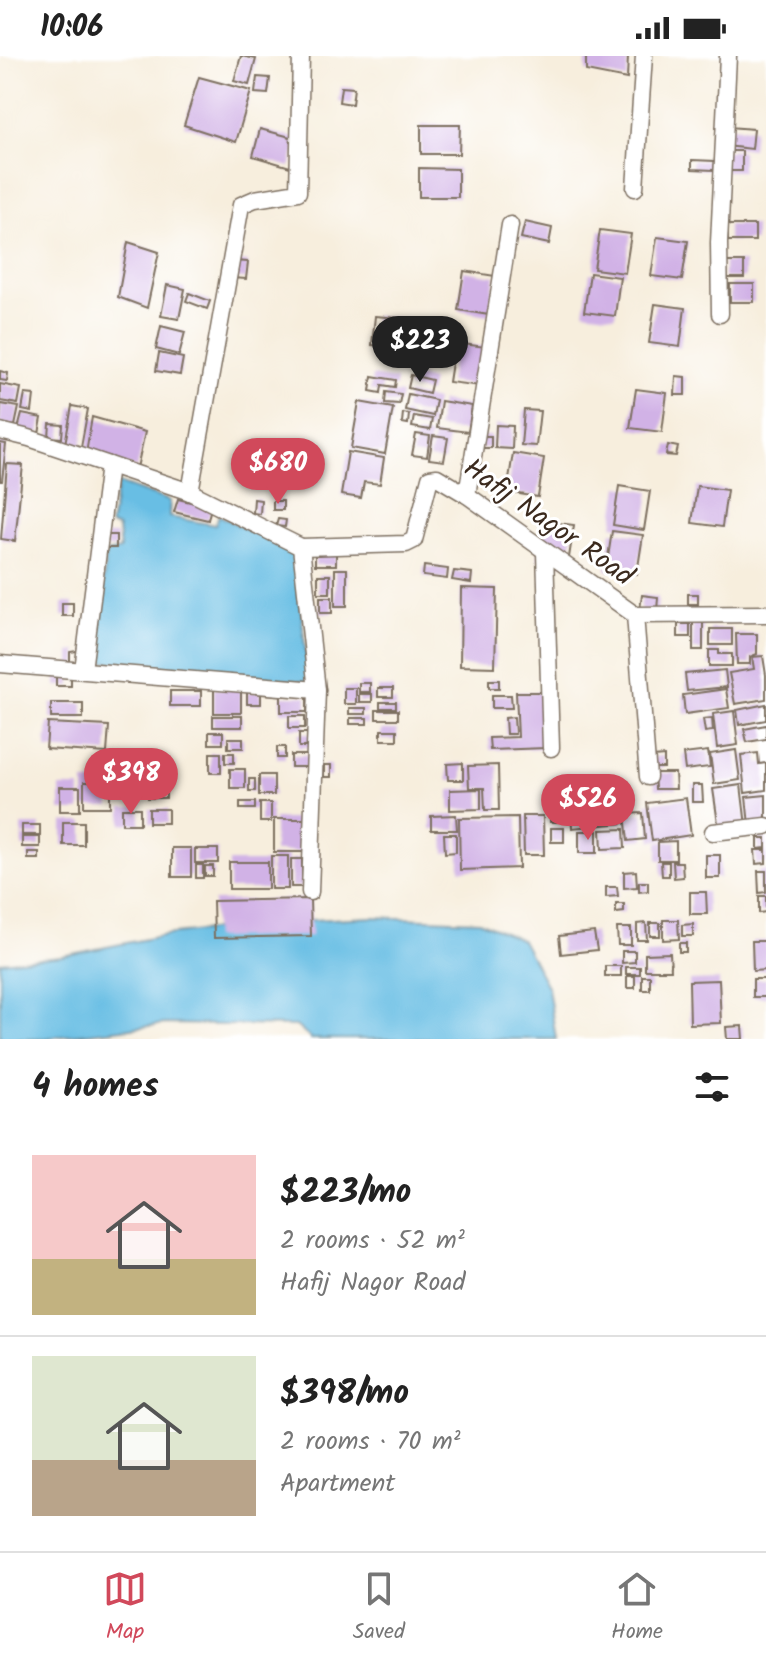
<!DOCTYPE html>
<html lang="en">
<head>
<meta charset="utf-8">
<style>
	:root { --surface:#fff; --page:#f6f6f6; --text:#222; --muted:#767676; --line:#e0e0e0; --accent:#d1495b }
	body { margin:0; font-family:Kalam,sans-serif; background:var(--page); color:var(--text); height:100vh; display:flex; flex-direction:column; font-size:30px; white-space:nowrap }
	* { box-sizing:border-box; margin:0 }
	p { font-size:26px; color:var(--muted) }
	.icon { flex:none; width:44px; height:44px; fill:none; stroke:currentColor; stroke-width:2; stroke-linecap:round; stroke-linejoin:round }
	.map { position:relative; height:983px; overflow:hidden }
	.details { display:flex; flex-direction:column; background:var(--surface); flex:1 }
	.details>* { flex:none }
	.price { position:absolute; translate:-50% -68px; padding:0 18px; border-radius:28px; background:var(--accent); color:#fff; font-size:26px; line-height:52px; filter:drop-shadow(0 2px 4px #0008) }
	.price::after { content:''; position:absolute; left:50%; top:48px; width:24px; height:18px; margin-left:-12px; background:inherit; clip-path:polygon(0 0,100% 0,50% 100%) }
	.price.active { background:#222; color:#fff }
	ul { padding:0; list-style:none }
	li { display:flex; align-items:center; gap:24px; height:200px; padding:0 32px }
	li+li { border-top:2px solid var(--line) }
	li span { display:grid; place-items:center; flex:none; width:224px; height:160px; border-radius:0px; color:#555 }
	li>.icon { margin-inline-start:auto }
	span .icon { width:96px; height:96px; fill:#fffc; stroke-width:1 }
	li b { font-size:34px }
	h2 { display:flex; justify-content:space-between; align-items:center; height:96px; padding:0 32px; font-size:34px }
	.status { display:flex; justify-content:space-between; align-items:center; height:56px; padding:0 40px; background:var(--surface); direction:ltr }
	.status svg { height:22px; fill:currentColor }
	.tab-bar { display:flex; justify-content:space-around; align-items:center; height:112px; border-top:2px solid var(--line); background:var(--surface); font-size:22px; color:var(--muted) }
	.tab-bar a { display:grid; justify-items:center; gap:4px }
	.tab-bar .active { color:var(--accent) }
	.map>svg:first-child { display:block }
	.water { fill:#67bee4; stroke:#517481; stroke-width:2 }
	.building { fill:#d1b2e6 }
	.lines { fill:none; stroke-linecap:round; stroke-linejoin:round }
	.street-casing { stroke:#7d6f61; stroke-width:19 }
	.street { stroke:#fff; stroke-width:16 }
	.labels { text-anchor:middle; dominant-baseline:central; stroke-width:6; stroke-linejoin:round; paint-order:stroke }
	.street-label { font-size:28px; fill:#3b2a1e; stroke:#fff }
</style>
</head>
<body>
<div class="status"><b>10:06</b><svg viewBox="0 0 49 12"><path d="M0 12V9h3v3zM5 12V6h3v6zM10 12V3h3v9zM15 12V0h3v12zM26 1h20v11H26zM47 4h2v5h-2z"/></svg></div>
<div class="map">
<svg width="766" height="983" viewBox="0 0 766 983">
	<rect width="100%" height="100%" fill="#fff"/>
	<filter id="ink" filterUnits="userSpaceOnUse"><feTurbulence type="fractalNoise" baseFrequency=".0125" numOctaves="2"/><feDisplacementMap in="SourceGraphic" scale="16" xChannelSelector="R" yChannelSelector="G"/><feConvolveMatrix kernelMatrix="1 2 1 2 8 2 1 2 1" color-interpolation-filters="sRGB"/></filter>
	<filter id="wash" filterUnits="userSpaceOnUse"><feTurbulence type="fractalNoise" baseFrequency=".006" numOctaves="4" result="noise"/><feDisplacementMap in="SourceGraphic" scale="32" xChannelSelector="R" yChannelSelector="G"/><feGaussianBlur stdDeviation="1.8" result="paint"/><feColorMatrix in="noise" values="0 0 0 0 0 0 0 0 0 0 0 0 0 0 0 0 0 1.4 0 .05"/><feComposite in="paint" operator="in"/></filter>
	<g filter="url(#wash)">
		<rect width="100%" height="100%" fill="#f7eedd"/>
		<g class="water">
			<path d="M118 427 170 445 169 461 215 469 219 459 295 499 309 626 96 605 106 497 120 494 118 472 110 469Z"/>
			<path d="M371 861 479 865 522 884 548 932 556 983H311L296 970 166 968 38 983H0V906L62 900 166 879 290 865Z"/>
		</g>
		<g id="blocks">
			<g class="building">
				<path d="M241 0 256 3 249 29 234 25Z"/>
				<path d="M586 0H628L627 23 586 15Z"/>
				<path d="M199 21 251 35 236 86 184 69Z"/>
				<path d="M257 21 270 22 268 38 255 37Z"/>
				<path d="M341 31 354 32 352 48 339 46Z"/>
				<path d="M421 69H460L459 98H421Z"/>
				<path d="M728 71 754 73 752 93 726 90Z"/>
				<path d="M260 73 298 83 290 111 253 100Z"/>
				<rect x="725" y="95" width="17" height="20"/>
				<path d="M692 104 715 105 714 114 692 113Z"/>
				<path d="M419 112 458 113V141H419Z"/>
				<path d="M525 166 552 172 549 188 521 182Z"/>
				<rect x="728" y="169" width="27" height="16"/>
				<path d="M600 174 631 178 625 217 594 213Z"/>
				<path d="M657 181 688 185 682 224 651 220Z"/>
				<path d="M128 186 159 196 147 252 118 241Z"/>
				<path d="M234 205 248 206 246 223 232 222Z"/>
				<rect x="724" y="206" width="20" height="16"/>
				<path d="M464 215 495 220 489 259 458 254Z"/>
				<path d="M590 217 620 221 615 260 584 256Z"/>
				<rect x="730" y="228" width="24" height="18"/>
				<path d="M167 229 185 233 179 263 161 260Z"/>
				<path d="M189 237 210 245 207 253 186 245Z"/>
				<path d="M655 248 685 252 680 291 649 287Z"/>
				<path d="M375 260 409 263 407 292 372 289Z"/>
				<path d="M161 270 185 276 179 299 156 293Z"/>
				<path d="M422 273 451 278 447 303 418 299Z"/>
				<path d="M455 287 486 291 480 330 449 326Z"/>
				<path d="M159 297 183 302 180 319 156 315Z"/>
				<path d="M0 315 8 317 7 325 0 324Z"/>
				<path d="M411 319 432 324 429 337 408 332Z"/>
				<path d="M372 320 396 324 395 331 382 329 381 337 370 335Z"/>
				<path d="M676 320 685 321V339H675Z"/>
				<path d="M0 328 21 332 18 348 0 345Z"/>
				<path d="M636 333 667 337 662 376 630 372Z"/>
				<path d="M386 336 401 338 399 348 385 347Z"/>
				<path d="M25 338 34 339 32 356 22 354Z"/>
				<path d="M408 338 436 344 433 360 405 354Z"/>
				<path d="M441 345 472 350 468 376 437 372Z"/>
				<path d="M359 346 393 352 385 398 351 392Z"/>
				<path d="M1 348 19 351 15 370 0 367Z"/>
				<path d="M72 350 88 353 81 391 65 388Z"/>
				<path d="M524 354 540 355 536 390 521 389Z"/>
				<path d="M403 357 409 358 408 368 402 367Z"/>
				<path d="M22 358 42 362 39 378 18 373Z"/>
				<path d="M414 360 432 363 430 374 412 371Z"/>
				<path d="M92 361 145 376 137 412 86 397Z"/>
				<path d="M50 368 63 369 62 382 49 381Z"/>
				<path d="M496 369 513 370 512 393 495 392Z"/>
				<path d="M416 378 430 380 427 401 412 399Z"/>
				<path d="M433 380 448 382 444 405 429 403Z"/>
				<rect x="481" y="380" width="10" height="12"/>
				<path d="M0 387 6 388 2 425H0Z"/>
				<path d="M668 389 678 391 676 400 666 399Z"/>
				<path d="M348 396 384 402 380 428 364 426 361 442 341 439Z"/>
				<path d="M513 397 544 402 538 441 507 436Z"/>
				<path d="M7 408 23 409 15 485 1 483Z"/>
				<path d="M619 430 650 435 644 474 613 469Z"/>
				<path d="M697 430 727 434 722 471 692 467Z"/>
				<path d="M178 443 211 451 208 464 174 456Z"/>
				<path d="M254 443 261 444 260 458 253 457Z"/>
				<rect x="273" y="445" width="10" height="9"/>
				<path d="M278 463 286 464 285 471 276 470Z"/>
				<path d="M543 465 574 469 568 508 538 504Z"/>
				<path d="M612 475 643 479 637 518 606 514Z"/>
				<rect x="107" y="479" width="9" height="13"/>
				<rect x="315" y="494" width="21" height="15"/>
				<path d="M424 510 448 513 447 523 423 520Z"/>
				<rect x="335" y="513" width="12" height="37"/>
				<path d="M454 515 472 517 471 527 452 524Z"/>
				<rect x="318" y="519" width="12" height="18"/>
				<path d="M461 532 497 533 495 611 460 610Z"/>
				<rect x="688" y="538" width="10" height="10"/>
				<path d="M642 539 658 541 657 555 640 553Z"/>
				<rect x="320" y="541" width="12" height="16"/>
				<rect x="62" y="547" width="11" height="13"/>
				<rect x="693" y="567" width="10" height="27"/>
				<rect x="678" y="568" width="12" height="13"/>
				<rect x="710" y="573" width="22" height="16"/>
				<path d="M736 578H757V598L750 601V608H737Z"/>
				<path d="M709 594H719V598H732V610H709Z"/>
				<path d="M77 595V609H70V596Z"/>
				<path d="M763 600 766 619V643L735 648 729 617 754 613 752 601Z"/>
				<path d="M725 614 727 631 687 635 685 618Z"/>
				<rect x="56" y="619" width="15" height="11"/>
				<rect x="489" y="624" width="10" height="8"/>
				<rect x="359" y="627" width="11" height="9"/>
				<rect x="344" y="632" width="12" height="16"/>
				<rect x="378" y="632" width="15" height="9"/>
				<rect x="214" y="633" width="27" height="24"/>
				<path d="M726 633 729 652 685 658 683 639Z"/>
				<rect x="170" y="635" width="31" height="15"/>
				<rect x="247" y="636" width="14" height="12"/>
				<path d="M516 636H545L546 692 490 694 489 682 518 681Z"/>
				<rect x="359" y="638" width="13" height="8"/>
				<path d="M492 639H511L512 652H492Z"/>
				<rect x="281" y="640" width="26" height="16"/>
				<rect x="380" y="646" width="16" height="6"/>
				<rect x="51" y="647" width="32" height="15"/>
				<path d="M766 648V664L739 669 737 654Z"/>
				<rect x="349" y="652" width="17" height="6"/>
				<rect x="376" y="654" width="22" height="9"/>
				<path d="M734 655 738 689 717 692 713 658Z"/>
				<rect x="213" y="660" width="29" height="11"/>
				<rect x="289" y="660" width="16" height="12"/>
				<path d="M514 661 515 678H506L505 662Z"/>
				<rect x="350" y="662" width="17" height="6"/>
				<path d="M712 662 713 675 705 676 703 663Z"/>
				<path d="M48 667 109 670 107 697 46 693Z"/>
				<path d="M766 669V683L747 686 744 673Z"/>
				<rect x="381" y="674" width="16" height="10"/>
				<rect x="209" y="676" width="14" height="12"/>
				<rect x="299" y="677" width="11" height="14"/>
				<rect x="228" y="682" width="15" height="10"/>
				<rect x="277" y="691" width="8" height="11"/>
				<path d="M736 694 740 724 714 728 710 698Z"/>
				<path d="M708 695 710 711 685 714 683 698Z"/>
				<rect x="210" y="697" width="11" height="20"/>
				<rect x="225" y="697" width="9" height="10"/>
				<path d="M758 697 759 708 766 707V734L745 737 741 699Z"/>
				<rect x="291" y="699" width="17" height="12"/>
				<path d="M664 700V712H653V701Z"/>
				<path d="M463 707V724H448L447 708Z"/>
				<rect x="324" y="709" width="7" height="12"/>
				<path d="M498 709 499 754H485L484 732H469L468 710Z"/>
				<rect x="230" y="713" width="15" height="19"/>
				<rect x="145" y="716" width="20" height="13"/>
				<path d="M654 717H675L676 733H655Z"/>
				<rect x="259" y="719" width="15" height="20"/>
				<rect x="249" y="723" width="6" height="12"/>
				<rect x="84" y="726" width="26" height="25"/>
				<path d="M692 729H702L703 746H692Z"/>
				<path d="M741 729 746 770 719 774 713 733Z"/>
				<rect x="60" y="731" width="20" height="24"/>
				<rect x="148" y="733" width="18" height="9"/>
				<path d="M481 733V753L450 754V734Z"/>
				<path d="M766 739V767L749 769 746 741Z"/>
				<path d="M686 742 691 779 652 785 647 747Z"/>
				<rect x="240" y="746" width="15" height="7"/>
				<rect x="260" y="747" width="11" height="19"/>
				<path d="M621 751 623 767 572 772 571 756Z"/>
				<rect x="122" y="752" width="18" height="16"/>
				<rect x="149" y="753" width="19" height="14"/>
				<rect x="550" y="753" width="7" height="13"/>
				<path d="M643 757 645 783 628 785 625 758Z"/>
				<path d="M456 759 457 774H431V760Z"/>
				<path d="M523 760H543L544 799H524Z"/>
				<path d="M518 761 519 812 460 814 459 762Z"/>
				<rect x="274" y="763" width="30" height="33"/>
				<rect x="63" y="766" width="21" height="23"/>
				<rect x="22" y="769" width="18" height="10"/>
				<rect x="551" y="772" width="13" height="14"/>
				<path d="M624 773 625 792 602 793 601 774Z"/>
				<rect x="579" y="775" width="18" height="22"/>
				<path d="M444 778H456V796L445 797Z"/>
				<rect x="22" y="781" width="18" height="10"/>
				<path d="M758 782H766V792L758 793Z"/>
				<path d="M676 785V804H658V786Z"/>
				<rect x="172" y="792" width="19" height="29"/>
				<rect x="195" y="793" width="23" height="14"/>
				<path d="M755 794H766V807L756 808Z"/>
				<rect x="28" y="796" width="11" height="7"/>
				<rect x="706" y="799" width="14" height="23"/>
				<rect x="271" y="800" width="17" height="33"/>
				<rect x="291" y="803" width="11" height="28"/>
				<rect x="229" y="806" width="39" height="27"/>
				<path d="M661 806H669V820H662Z"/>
				<path d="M673 806H682L683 821 674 822Z"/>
				<rect x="196" y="809" width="7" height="13"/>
				<rect x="205" y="810" width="8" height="10"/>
				<path d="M636 815 637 831 624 832V816Z"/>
				<path d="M758 815H766V836L759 837Z"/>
				<path d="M639 826H648V835L639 836Z"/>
				<path d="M606 831H617L618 840 606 841Z"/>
				<path d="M690 836H706L707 858H690Z"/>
				<path d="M759 840H766V856L759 857Z"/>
				<path d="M310 843 311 880 214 882 213 845Z"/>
				<path d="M616 848H624V856L616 857Z"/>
				<path d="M663 864H678L679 883 663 884Z"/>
				<path d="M646 867 647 884H637V868Z"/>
				<rect x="650" y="867" width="10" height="13"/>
				<path d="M693 868V880H682V869Z"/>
				<path d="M617 872H631V889H618Z"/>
				<path d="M594 876 597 894 561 898 559 880Z"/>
				<path d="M752 885H766V914L753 915Z"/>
				<rect x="679" y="887" width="7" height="9"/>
				<path d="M622 895H635V906L622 907Z"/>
				<path d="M670 897 671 914H645V898Z"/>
				<rect x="605" y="910" width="16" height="10"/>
				<rect x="626" y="911" width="14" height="7"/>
				<rect x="627" y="920" width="8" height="12"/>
				<rect x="642" y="920" width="8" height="14"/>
				<rect x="753" y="923" width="13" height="18"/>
				<path d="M719 924 721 967 690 968 689 925Z"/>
				<path d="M742 970 743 983H727L726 971Z"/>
			</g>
		</g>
	</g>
	<g filter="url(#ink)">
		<use href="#blocks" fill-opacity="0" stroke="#7d6f61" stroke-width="2"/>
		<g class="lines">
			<defs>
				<g id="street">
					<path d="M301 0 298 136 255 143 241 149 190 436 301 491 317 634 310 836"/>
					<path d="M635 132 644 0"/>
					<path d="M720 258 719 187 728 0"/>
					<path d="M0 375 29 382 190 436"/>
					<path d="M467 439 510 169"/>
					<path d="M301 491 406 488 414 484 430 422 437 421 467 439 635 559 766 558"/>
					<path d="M545 496 551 692"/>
					<path d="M635 559 648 721"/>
					<path d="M0 608 317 634"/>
					<path d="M83 614 109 409"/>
					<path d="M713 776 766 770"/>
				</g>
			</defs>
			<use href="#street" class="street-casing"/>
			<use href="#street" class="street"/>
		</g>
	</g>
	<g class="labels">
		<g class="street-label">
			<text transform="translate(548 467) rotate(35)">Hafij Nagor Road</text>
		</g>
	</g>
</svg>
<b class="price active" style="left:420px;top:328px">$223</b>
<b class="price" style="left:278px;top:450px">$680</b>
<b class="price" style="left:131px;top:760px">$398</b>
<b class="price" style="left:588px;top:786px">$526</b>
</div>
<section class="details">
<h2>4 homes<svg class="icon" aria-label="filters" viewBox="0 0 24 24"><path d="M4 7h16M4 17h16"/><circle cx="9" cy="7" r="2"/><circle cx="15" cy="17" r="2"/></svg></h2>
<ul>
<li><span style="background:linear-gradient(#f6c9c9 65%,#c2b280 0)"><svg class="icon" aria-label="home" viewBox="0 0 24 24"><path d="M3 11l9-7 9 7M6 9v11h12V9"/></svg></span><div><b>$223/mo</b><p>2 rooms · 52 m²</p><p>Hafij Nagor Road</p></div></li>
<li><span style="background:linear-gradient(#dfe7d0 65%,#b9a48a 0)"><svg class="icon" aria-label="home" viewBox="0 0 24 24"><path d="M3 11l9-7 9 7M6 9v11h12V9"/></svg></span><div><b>$398/mo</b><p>2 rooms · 70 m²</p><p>Apartment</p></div></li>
</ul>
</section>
<nav class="tab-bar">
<a class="active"><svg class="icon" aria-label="map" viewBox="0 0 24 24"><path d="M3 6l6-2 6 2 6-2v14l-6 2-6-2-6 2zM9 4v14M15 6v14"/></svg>Map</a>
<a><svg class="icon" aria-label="saved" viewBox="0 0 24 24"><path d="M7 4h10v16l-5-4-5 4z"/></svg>Saved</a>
<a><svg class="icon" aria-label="home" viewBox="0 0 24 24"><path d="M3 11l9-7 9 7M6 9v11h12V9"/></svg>Home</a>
</nav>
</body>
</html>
